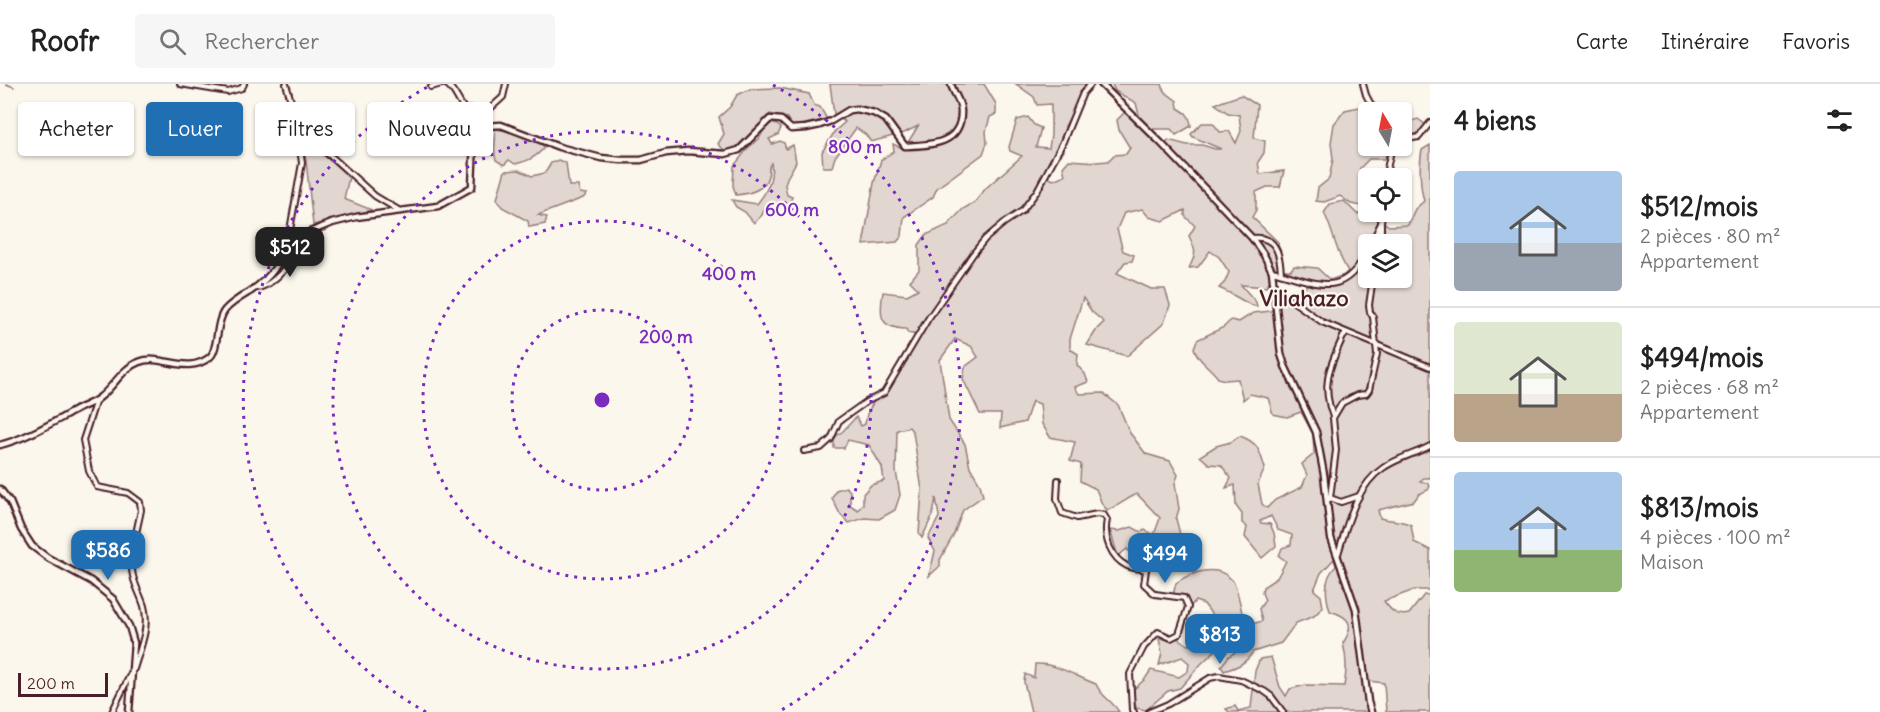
<!DOCTYPE html>
<html lang="fr">
<head>
<meta charset="utf-8">
<style>
	:root { --surface:#fff; --page:#f6f6f6; --text:#222; --muted:#767676; --line:#e0e0e0; --accent:#1f6fb2 }
	body { margin:0; font-family:Delius,sans-serif; background:var(--page); color:var(--text); height:100vh; display:flex; flex-direction:column; font-size:22px; white-space:nowrap }
	* { box-sizing:border-box; margin:0 }
	p { font-size:20px; color:var(--muted) }
	.icon { flex:none; width:33px; height:33px; fill:none; stroke:currentColor; stroke-width:2; stroke-linecap:round; stroke-linejoin:round }
	.map { position:relative; flex:1; overflow:hidden }
	.panel { display:flex; flex-direction:column; background:var(--surface); width:450px }
	.panel>* { flex:none }
	.top-card { position:absolute; left:18px; top:18px; width:570px; height:54px; display:flex; gap:12px }
	.needle { width:39px; rotate:350deg }
	.buttons { position:absolute; left:1358px; top:18px; display:grid; gap:12px }
	.buttons a { display:grid; place-items:center; width:54px; height:54px; border-radius:6px; background:var(--surface); box-shadow:0 2px 4px #0004; font-size:30px }
	.scale { position:absolute; left:18px; bottom:15px; width:90px; box-sizing:border-box; padding-left:6px; border:3px solid #4a1f2b; border-top:0; font-size:16px; line-height:21px; white-space:nowrap; color:#4a1f2b; -webkit-text-stroke:4px #fbf7ec; paint-order:stroke }
	.price { position:absolute; translate:-50% -51px; padding:0 14px; border-radius:12px; background:var(--accent); color:#fff; font-size:20px; line-height:39px; filter:drop-shadow(0 2px 3px #0008) }
	.price::after { content:''; position:absolute; left:50%; top:36px; width:18px; height:14px; margin-left:-9px; background:inherit; clip-path:polygon(0 0,100% 0,50% 100%) }
	.price.current { background:#222; color:#fff }
	ul { padding:0; list-style:none }
	li { display:flex; align-items:center; gap:18px; height:150px; padding:0 24px }
	li+li { border-top:2px solid var(--line) }
	li span { display:grid; place-items:center; flex:none; width:168px; height:120px; border-radius:6px; color:#555 }
	li>.icon { margin-inline-start:auto }
	span .icon { width:72px; height:72px; fill:#fffc; stroke-width:1 }
	li b { font-size:26px }
	h2 { display:flex; justify-content:space-between; align-items:center; height:72px; padding:0 24px; font-size:26px }
	.chip { padding:0 21px; border-radius:6px; background:var(--surface); box-shadow:0 2px 4px #0004; font-size:21px; line-height:54px }
	.chip.current { background:var(--accent); color:#fff }
	header { display:flex; align-items:center; gap:36px; box-sizing:border-box; height:84px; padding:0 30px; background:var(--surface); border-bottom:2px solid var(--line) }
	header strong { font-size:28px }
	nav { display:flex; gap:33px; margin-inline-start:auto; font-size:21px }
	.search { width:420px; height:54px; background:var(--page); display:flex; align-items:center; gap:15px; box-sizing:border-box; padding:0 21px; border-radius:6px; color:var(--muted); font-size:22px }
	main { display:flex; flex:1; min-height:0 }
	.map>svg:first-child { display:block }
	.green { fill:#e2d7d0; stroke:#967b7e; stroke-width:1.5; fill-rule:evenodd }
	.lines { fill:none; stroke-linecap:round; stroke-linejoin:round }
	.stream { stroke:#907477; stroke-width:1.5 }
	.minor-casing { stroke:#4a1f2b; stroke-width:8 }
	.tertiary-casing { stroke:#4a1f2b; stroke-width:9 }
	.minor { stroke:#fbf7ec; stroke-width:4 }
	.tertiary { stroke:#fbf7ec; stroke-width:4.5 }
	.ring { fill:none; stroke:#7b2cbf; stroke-width:3; stroke-dasharray:3 6 }
	.labels { text-anchor:middle; dominant-baseline:central; stroke-width:4.5; stroke-linejoin:round; paint-order:stroke }
	.quarter-label { font-size:22px; font-weight:bold; fill:#4a1f2b; stroke:#fbf7ec }
	.centre { fill:#7b2cbf; stroke:#fbf7ec; stroke-width:3 }
	.ring-label { font-size:18px; text-anchor:middle; font-weight:bold; fill:#7b2cbf; stroke:#fbf7ec; stroke-width:4.5; stroke-linejoin:round; paint-order:stroke }
</style>
</head>
<body>
<header>
<strong>Roofr</strong>
<div class="search"><svg class="icon" aria-label="search" viewBox="0 0 24 24"><circle cx="10" cy="10" r="6"/><path d="M15 15l6 6"/></svg>Rechercher</div>
<nav><a>Carte</a><a>Itinéraire</a><a>Favoris</a></nav>
</header>
<main>
<div class="map">
<svg width="1430" height="628" viewBox="0 0 1430 628">
	<rect width="100%" height="100%" fill="#fbf7ec"/>
	<filter id="ink" filterUnits="userSpaceOnUse"><feTurbulence type="fractalNoise" baseFrequency=".0167" numOctaves="2"/><feDisplacementMap in="SourceGraphic" scale="12" xChannelSelector="R" yChannelSelector="G"/><feConvolveMatrix kernelMatrix="1 2 1 2 8 2 1 2 1" color-interpolation-filters="sRGB"/></filter>
	<g filter="url(#ink)">
		<g class="green">
			<path d="M830 0H984L996 20V30L990 33 986 47 987 59 983 70 937 104 933 113 904 133 902 152 897 158 863 161 874 99 881 76 894 67 893 60 904 65 918 42 904 49 871 58 866 51 856 44 835 73 832 83H823L822 68 835 47 845 38 834 30Z"/>
			<path d="M1016 0H1089L1065 42 1064 67 1054 80 1048 93 1053 96 1065 91 1063 83 1069 76 1097 78 1108 77 1114 71 1126 70 1130 64 1119 46 1117 36 1125 28 1136 36 1139 31 1136 19 1115 7 1112 0H1162L1164 7 1177 17 1178 24C1187 29 1190 32 1191 42L1176 51 1171 45H1146L1162 65 1168 56 1187 61H1202L1215 65H1221L1193 53 1191 50 1202 39H1213L1220 48 1229 47 1236 59 1241 47 1239 31 1228 29 1215 20 1241 11 1257 21 1254 54 1265 57 1264 69 1258 78 1260 90 1284 87 1280 103H1267L1256 108V126L1252 133 1278 158 1279 186 1275 187 1266 203 1241 201 1256 218 1257 223C1244 219 1232 209 1219 204L1225 198 1229 188 1219 173 1210 167 1198 183 1189 184C1197 169 1196 167 1189 152L1195 142 1185 132V126L1163 137 1149 133 1142 125 1124 129 1117 145 1123 167 1134 171 1132 177 1125 178 1117 189 1151 205H1165L1170 221 1164 239 1127 272 1087 261 1097 245 1104 238 1092 228 1083 214 1070 255V265L1078 270 1077 281 1085 290 1088 298 1075 303 1079 310 1103 309 1118 321 1130 349 1146 370 1170 377 1178 391 1175 399 1179 425 1176 435 1181 454C1156 474 1156 463 1130 468L1127 465 1118 472 1110 446 1119 447 1132 443 1141 448 1145 446 1154 451 1160 434 1137 410C1126 415 1118 423 1107 426L1102 420 1096 405 1080 397 1081 380 1070 377 1075 358 1050 353 1042 340 1040 320 1032 317 1025 338 1000 344 1001 330H980L963 295 965 283 978 273 971 262 955 255 940 276 949 336 965 360 970 383 980 400 983 412 963 426 954 450 940 476V482L929 492 935 467 928 454 939 433 936 414 933 430 922 454 919 450 922 406 913 348 909 343 897 346 896 387 900 411 895 426 879 435 864 434 849 439 840 430 832 414 836 406 846 403 850 407V421L858 426 863 420V410L871 401 884 397 882 383 869 361 848 356 844 364H834V354L843 347 856 333 861 342 865 340 867 330 873 319 921 252 908 249 906 245C879 244 879 232 883 208L907 211 918 205 910 197 919 186V161L926 151 948 141 963 125 975 118 986 104 1022 72 1010 67 1009 63 1017 36 1028 33 1034 41 1041 44 1036 63 1049 64 1051 51V20L1037 21 1034 13Z"/>
			<path d="M780 4 809 10 814 21 820 23 827 35 792 43 787 34 770 30 738 64 726 68 718 60 724 50 719 33 730 23 737 11 750 5Z"/>
			<path d="M1359 23 1368 29V62H1392L1384 75H1369L1360 84V100L1368 101V117L1362 122 1351 120 1340 112 1324 118 1316 117 1318 104 1329 95 1333 75 1331 59 1334 40 1345 26Z"/>
			<path d="M1418 35 1426 41 1417 50 1401 55V40Z"/>
			<path d="M768 38 777 41 781 44 778 51 769 55 772 60 780 57 784 59 786 65 793 61 796 78 787 94 785 101 787 111 792 113 790 120 766 121 762 131 754 139 745 128 736 123 732 116 757 120C766 109 774 94 771 79 767 84 770 86 768 92 765 106 748 110 736 111L733 102 734 82 748 64 759 55Z"/>
			<path d="M495 45C512 47 531 53 545 63 536 73 529 77 515 80L509 76 504 81 496 76C492 65 497 57 495 45Z"/>
			<path d="M300 51 349 93 344 115 372 126 313 141 306 77Z"/>
			<path d="M1430 61V394H1424L1420 397 1427 399 1430 402 1428 406 1419 410 1414 417 1378 426 1380 434C1390 437 1402 436 1411 441L1414 458 1430 466V506H1414L1384 517C1391 527 1397 533 1409 530L1424 511H1430V628H1386L1384 599 1369 597 1365 611 1368 628H1229L1226 625 1235 622 1238 627 1251 624 1255 587 1260 575 1271 573 1280 603 1286 612 1290 605 1306 601 1344 602C1347 587 1347 574 1343 559 1355 541 1350 533 1330 527 1325 511 1323 494 1336 482L1334 475 1321 489 1314 506 1321 512 1323 523 1314 532 1296 539 1281 559 1253 568C1245 580 1237 583 1224 587L1221 582 1229 572 1237 567 1232 564 1219 563 1201 580 1180 604 1168 607 1146 626 1136 624 1133 606 1145 595 1151 586 1179 593 1188 587 1189 579 1182 573 1159 581 1162 569 1159 555 1177 554 1188 561 1199 559 1213 532 1204 520 1195 517 1191 522 1183 513 1173 511 1176 499C1191 488 1217 479 1232 496 1238 503 1241 527 1244 537L1256 539 1262 537 1259 525 1265 516 1262 509 1263 503 1277 494 1286 477 1279 472 1282 464 1291 461 1292 451 1278 446 1271 432 1260 437 1261 439 1270 440 1274 449 1276 462 1262 474 1245 453 1247 443 1242 439V430L1236 422 1235 401 1226 404 1231 394 1221 381 1209 380 1200 372 1216 362 1231 358 1240 352C1259 359 1259 366 1265 384L1258 400 1262 420 1267 424 1275 416 1302 403 1307 391 1302 380 1314 370 1313 350 1301 328 1287 333 1273 330 1268 314 1250 310 1243 316 1238 295 1225 296 1218 294C1210 283 1198 277 1194 264L1197 256 1224 243 1231 236 1239 238 1253 229 1271 227 1278 218 1297 220 1296 217 1308 199 1282 190 1284 186H1291L1294 182 1317 184 1330 196 1344 191 1348 187C1336 170 1334 148 1324 129L1330 120 1344 117 1357 130 1369 128 1389 142 1408 141 1415 125 1424 117C1420 103 1419 80 1422 66ZM1368 160H1401V194H1368Z"/>
			<path d="M558 76 566 79 569 102H578L580 109 587 110 583 114 538 131 547 133 545 140 529 143 528 137 502 123 497 115 505 87 519 86 532 92 545 89 551 79Z"/>
			<path d="M1035 580C1057 579 1076 593 1096 600 1101 613 1112 616 1119 628H1031L1024 598 1025 590 1034 594Z"/>
		</g>
		<g class="lines">
			<path class="stream" d="M6 0 14 3"/>
			<defs>
				<g id="minor">
					<path d="M180 0 228 8 242 4 244 0"/>
					<path d="M286 0 295 31 307 54 333 74 375 112 400 127"/>
					<path d="M446 0C455 5 458 18 465 26L477 25 486 42"/>
					<path d="M1363 0 1366 11 1375 28"/>
					<path d="M431 3 442 0"/>
					<path d="M481 33 503 13 506 0"/>
					<path d="M1401 56 1419 53 1430 39"/>
					<path d="M1385 94 1392 62"/>
					<path d="M1381 140V160"/>
					<path d="M1252 154C1276 151 1280 170 1281 189"/>
					<path d="M1371 160 1381 139 1382 128"/>
					<path d="M1272 187C1317 198 1342 218 1368 166"/>
					<path d="M254 204C267 206 290 183 293 171 294 165 291 162 288 157L302 79 295 31"/>
					<path d="M1274 209 1294 218 1322 238 1430 283"/>
					<path d="M96 316 83 356 89 387 97 403 128 409 140 418 141 426C137 446 131 467 132 486 133 499 140 509 144 522 150 543 140 564 134 585"/>
					<path d="M1333 333C1321 301 1329 283 1343 253L1347 249"/>
					<path d="M804 367 821 364 831 355 839 337 866 318 884 309 928 235 973 170 985 155 1004 139 1022 127 1037 107 1062 60 1083 9 1091 0"/>
					<path d="M1058 396 1057 415 1062 429 1077 434 1097 430 1104 431 1107 436C1103 454 1111 474 1127 482 1133 485 1140 484 1146 486L1144 500 1155 510 1184 514 1188 523 1179 550 1171 554 1158 548 1144 563 1130 590 1132 626 1134 628"/>
					<path d="M1330 414 1341 418 1359 412"/>
					<path d="M1327 417 1330 414 1336 366 1333 334 1342 319 1357 311 1366 310 1369 306 1377 270 1373 233 1370 228 1369 221 1373 194"/>
					<path d="M1338 470C1347 441 1356 402 1383 384 1397 374 1415 370 1430 362"/>
					<path d="M112 628 130 591"/>
					<path d="M1149 628 1168 620 1210 594 1219 592 1241 596 1264 607 1271 612 1283 628"/>
				</g>
				<g id="tertiary">
					<path d="M1101 0 1161 59 1252 154 1264 171 1272 187 1281 270 1285 282 1316 348 1324 391 1331 454 1356 525 1368 618 1371 628"/>
					<path d="M0 361C27 354 50 340 74 327 82 322 92 320 99 314 113 304 122 284 139 278 162 269 186 292 210 273 219 265 215 238 225 226 232 218 243 212 251 207 272 192 279 181 288 157L332 139 356 133 438 122 472 103 474 55 486 42 501 41 559 63 601 74 621 76H641L666 69 688 67 725 70 739 66 770 35 781 36 791 45 806 44 820 41 831 37 849 26 857 25 874 29 886 36 905 62C930 61 962 61 961 27 961 17 953 9 951 0"/>
					<path d="M0 405 10 418 21 445 32 462 48 474 91 497 113 515 129 542 134 559 129 628"/>
				</g>
			</defs>
			<use href="#minor" class="minor-casing"/>
			<use href="#tertiary" class="tertiary-casing"/>
			<use href="#minor" class="minor"/>
			<use href="#tertiary" class="tertiary"/>
		</g>
	</g>
	<g class="ring">
		<circle cx="602" cy="316" r="90"/>
		<circle cx="602" cy="316" r="179"/>
		<circle cx="602" cy="316" r="269"/>
		<path d="M426 628A358 358 0 0 1 431 1M773 1A358 358 0 0 1 778 628"/>
	</g>
	<g class="labels">
		<g class="quarter-label">
			<text x="1304" y="214">Viliahazo</text>
		</g>
	</g>
	<circle cx="602" cy="316" r="9" class="centre"/>
	<g class="ring-label">
		<text x="855" y="69">800 m</text>
		<text x="792" y="132">600 m</text>
		<text x="729" y="196">400 m</text>
		<text x="666" y="259">200 m</text>
	</g>
</svg>
<div class="buttons">
<a><svg class="needle" viewBox="-14 -14 28 28"><path d="M0-13l5 13h-10z" fill="#e53935"/><path d="M0 13l5-13h-10z" fill="#767676"/></svg></a>
<a><svg class="icon" aria-label="locate" viewBox="0 0 24 24"><circle cx="12" cy="12" r="6"/><path d="M12 2v4M12 18v4M2 12h4M18 12h4"/></svg></a>
<a><svg class="icon" aria-label="layers" viewBox="0 0 24 24"><path d="M12 4l9 5-9 5-9-5zM3 14l9 5 9-5"/></svg></a>
</div>
<div class="scale">200 m</div>
<b class="price current" style="left:290px;top:194px">$512</b>
<b class="price" style="left:108px;top:497px">$586</b>
<b class="price" style="left:1165px;top:500px">$494</b>
<b class="price" style="left:1220px;top:581px">$813</b>
<div class="top-card">
<a class="chip">Acheter</a>
<a class="chip current">Louer</a>
<a class="chip">Filtres</a>
<a class="chip">Nouveau</a>
</div>
</div>
<section class="panel">
<h2>4 biens<svg class="icon" aria-label="filters" viewBox="0 0 24 24"><path d="M4 7h16M4 17h16"/><circle cx="9" cy="7" r="2"/><circle cx="15" cy="17" r="2"/></svg></h2>
<ul>
<li><span style="background:linear-gradient(#a9c7e8 60%,#9aa5b1 0)"><svg class="icon" aria-label="home" viewBox="0 0 24 24"><path d="M3 11l9-7 9 7M6 9v11h12V9"/></svg></span><div><b>$512/mois</b><p>2 pièces · 80 m²</p><p>Appartement</p></div></li>
<li><span style="background:linear-gradient(#dfe7d0 60%,#b9a48a 0)"><svg class="icon" aria-label="home" viewBox="0 0 24 24"><path d="M3 11l9-7 9 7M6 9v11h12V9"/></svg></span><div><b>$494/mois</b><p>2 pièces · 68 m²</p><p>Appartement</p></div></li>
<li><span style="background:linear-gradient(#a9c7e8 65%,#8fb573 0)"><svg class="icon" aria-label="home" viewBox="0 0 24 24"><path d="M3 11l9-7 9 7M6 9v11h12V9"/></svg></span><div><b>$813/mois</b><p>4 pièces · 100 m²</p><p>Maison</p></div></li>
</ul>
</section>
</main>
</body>
</html>
